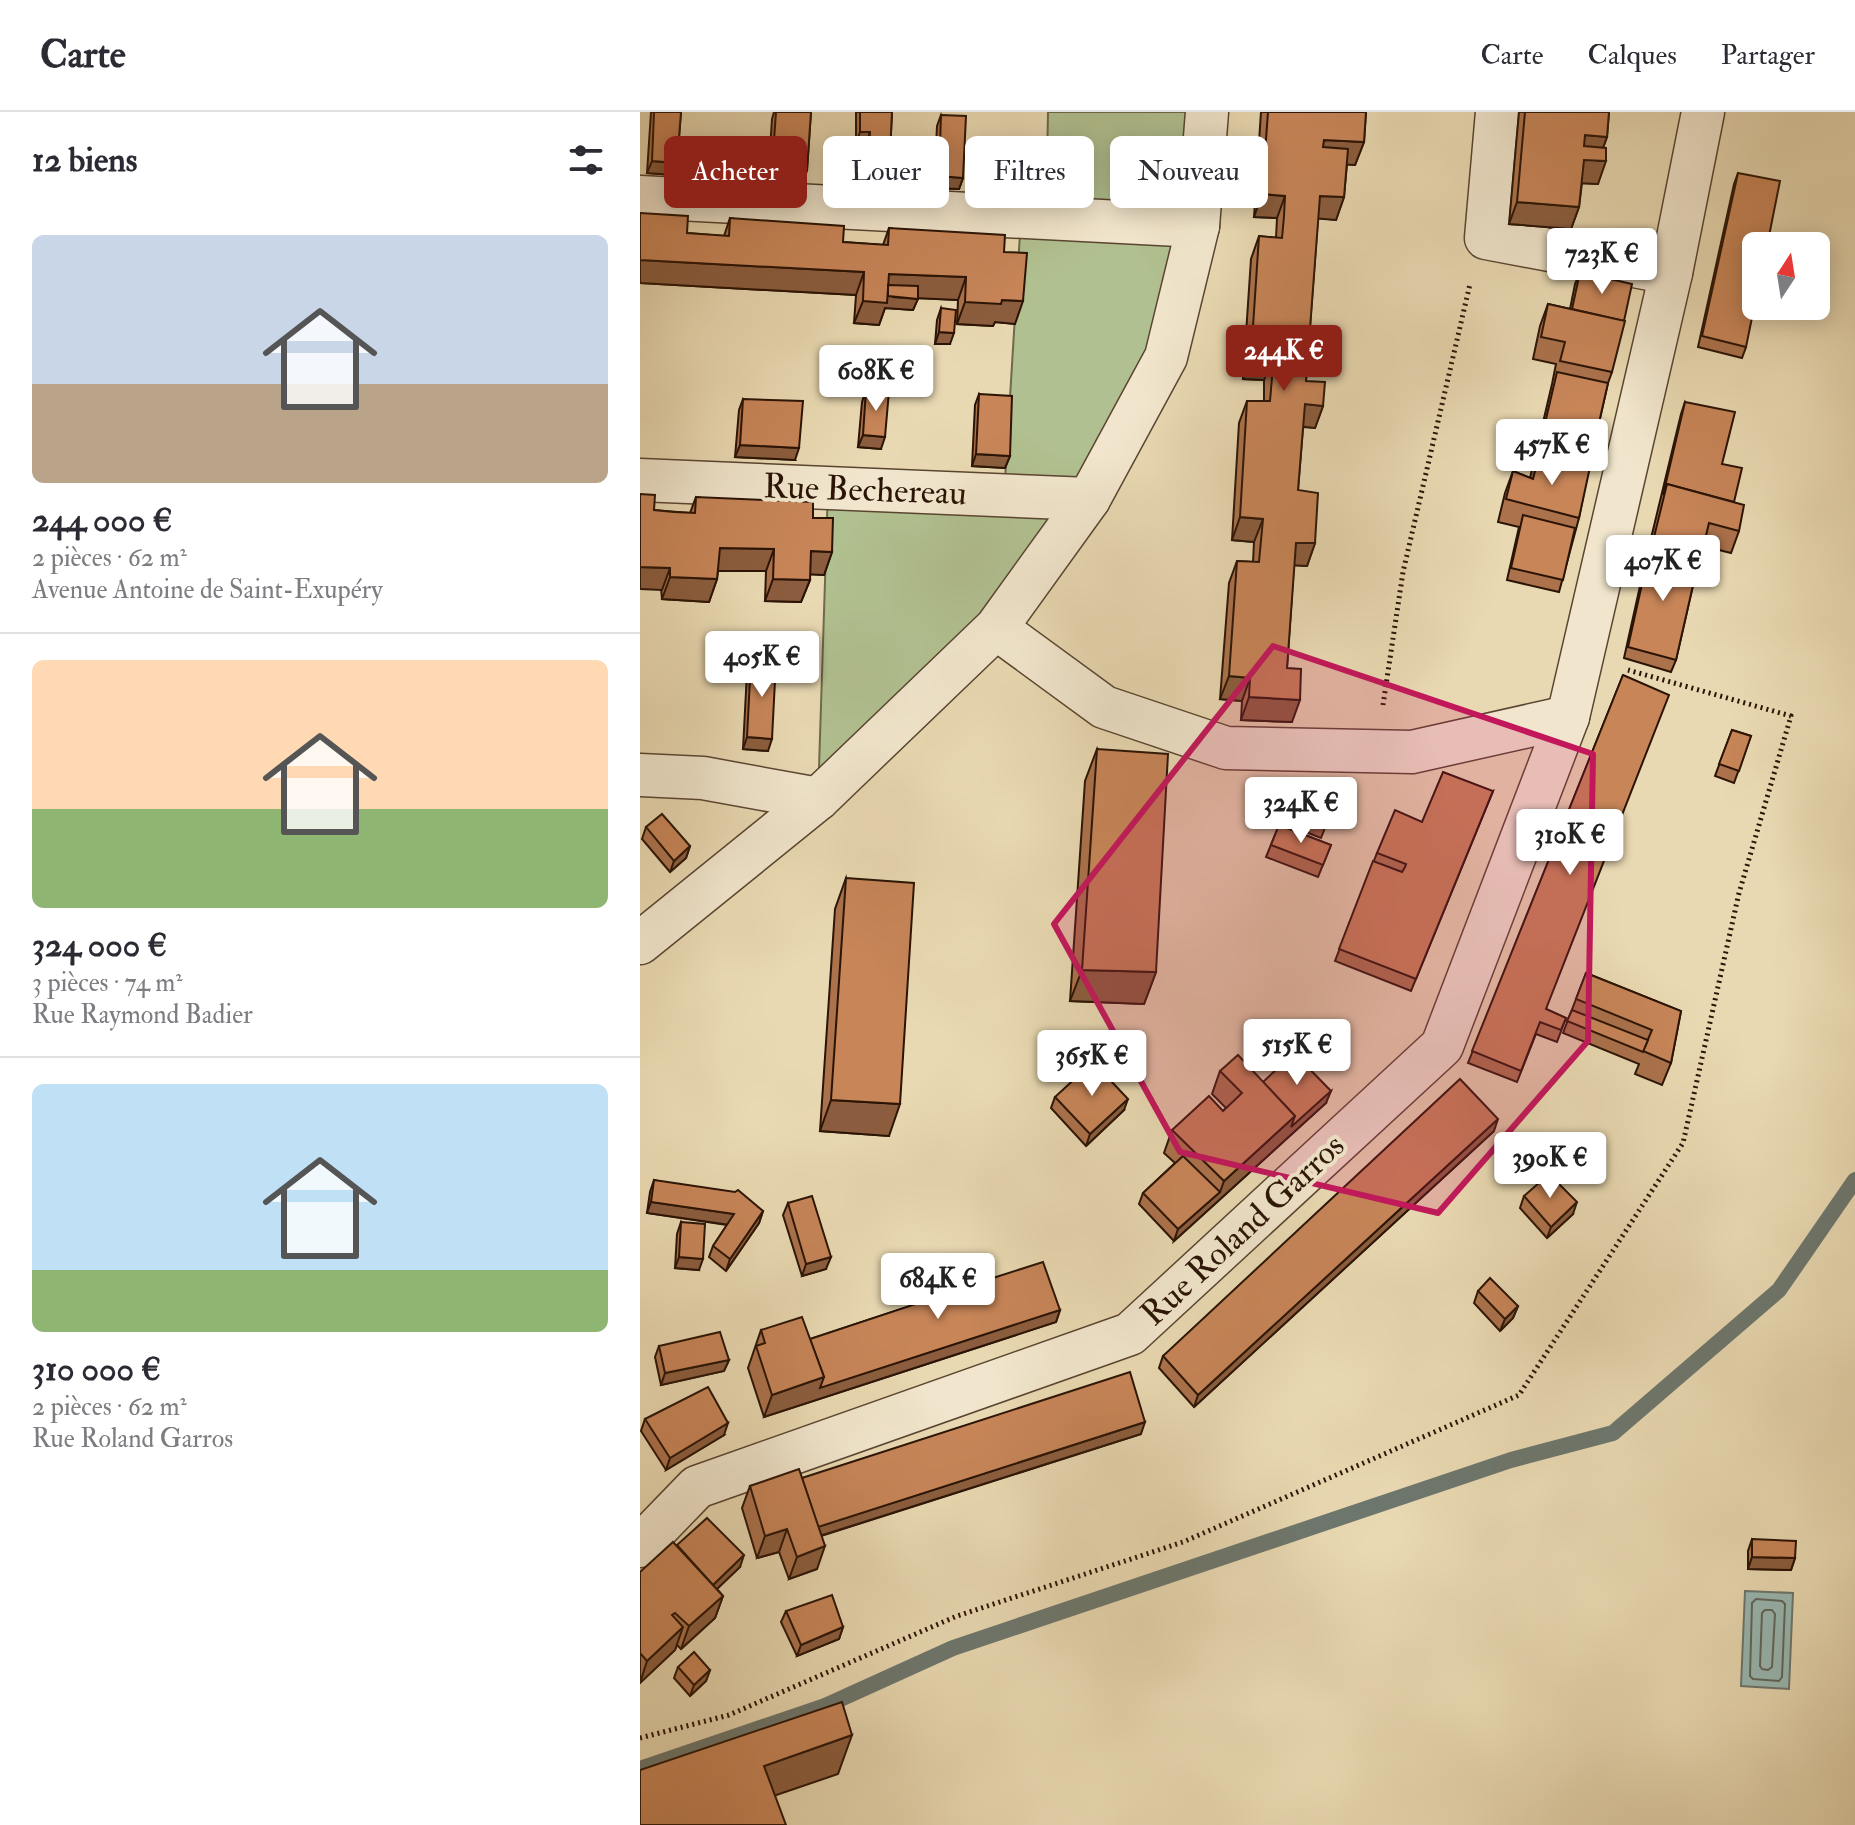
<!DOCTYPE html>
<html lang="fr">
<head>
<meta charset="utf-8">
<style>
	:root { --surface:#fff; --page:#f2f2f3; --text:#2b2b33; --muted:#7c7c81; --line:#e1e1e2; --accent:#8f2418 }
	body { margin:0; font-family:"IM FELL Double Pica",serif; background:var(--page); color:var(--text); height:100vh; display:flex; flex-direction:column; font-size:30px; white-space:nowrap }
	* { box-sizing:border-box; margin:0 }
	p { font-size:26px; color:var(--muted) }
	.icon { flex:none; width:44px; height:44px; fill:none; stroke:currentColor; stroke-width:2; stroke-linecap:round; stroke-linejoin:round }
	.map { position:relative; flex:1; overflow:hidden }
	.side { display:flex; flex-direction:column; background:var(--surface); width:640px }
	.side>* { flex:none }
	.hud { position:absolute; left:24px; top:24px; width:760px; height:72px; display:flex; gap:16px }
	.needle { width:52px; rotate:12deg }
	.tools { position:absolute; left:1102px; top:120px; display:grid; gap:16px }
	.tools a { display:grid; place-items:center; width:88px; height:88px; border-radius:12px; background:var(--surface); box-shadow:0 4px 20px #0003; font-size:40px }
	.price { position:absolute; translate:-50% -68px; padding:0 18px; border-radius:8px; background:#fff; color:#222; font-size:26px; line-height:52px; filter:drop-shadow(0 2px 4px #0008) }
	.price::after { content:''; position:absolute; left:50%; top:48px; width:24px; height:18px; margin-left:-12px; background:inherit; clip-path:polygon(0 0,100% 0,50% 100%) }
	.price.active { background:var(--accent); color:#fff }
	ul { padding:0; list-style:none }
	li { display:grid; align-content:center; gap:16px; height:424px; padding:0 32px }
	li+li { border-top:2px solid var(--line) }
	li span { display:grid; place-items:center; height:248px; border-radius:12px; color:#555 }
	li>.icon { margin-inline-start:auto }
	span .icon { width:144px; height:144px; fill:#fffc; stroke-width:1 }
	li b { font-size:34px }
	h2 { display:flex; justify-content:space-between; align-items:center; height:96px; padding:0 32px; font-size:34px }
	.pill { padding:0 28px; border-radius:12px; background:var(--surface); box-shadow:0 4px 20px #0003; font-size:28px; line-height:72px }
	.pill.active { background:var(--accent); color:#fff }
	header { display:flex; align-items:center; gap:48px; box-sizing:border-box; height:112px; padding:0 40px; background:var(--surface); border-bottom:2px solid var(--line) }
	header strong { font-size:38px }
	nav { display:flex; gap:44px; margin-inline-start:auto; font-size:28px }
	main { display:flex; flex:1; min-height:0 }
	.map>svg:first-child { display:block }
	.green { fill:#b1c090; stroke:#6e6a4b; stroke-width:2 }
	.water { fill:#99b9b3; stroke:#6d776e; stroke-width:2 }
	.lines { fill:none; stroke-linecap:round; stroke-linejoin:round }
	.shore { stroke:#62665c; stroke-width:2 }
	.stream { stroke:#6d776e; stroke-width:16 }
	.street-casing { stroke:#5a4531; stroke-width:45 }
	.path { stroke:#2b1406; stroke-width:5; stroke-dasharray:2 4; stroke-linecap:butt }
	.street { stroke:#f1e6cd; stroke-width:42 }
	.wall { fill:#ab724c; stroke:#2b1406; stroke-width:2 }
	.shaded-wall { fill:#8b5d3e; stroke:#2b1406; stroke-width:2 }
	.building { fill:#c78558; stroke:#2b1406; stroke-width:2 }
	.marked { fill:#c2185b; fill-opacity:0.2; stroke:#c2185b; stroke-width:6; stroke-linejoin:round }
	.labels { text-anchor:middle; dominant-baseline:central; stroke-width:8; stroke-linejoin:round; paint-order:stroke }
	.street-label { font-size:34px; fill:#2b1406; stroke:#f1e6cd }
</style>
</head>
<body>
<header>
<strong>Carte</strong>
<nav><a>Carte</a><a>Calques</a><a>Partager</a></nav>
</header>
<main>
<section class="side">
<h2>12 biens<svg class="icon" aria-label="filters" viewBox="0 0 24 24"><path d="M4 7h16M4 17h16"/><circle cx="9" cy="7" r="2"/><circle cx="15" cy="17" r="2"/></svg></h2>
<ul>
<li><span style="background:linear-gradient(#c9d6e8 60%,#b9a48a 0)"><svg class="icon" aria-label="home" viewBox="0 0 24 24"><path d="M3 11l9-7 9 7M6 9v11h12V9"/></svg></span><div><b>244 000 €</b><p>2 pièces · 62 m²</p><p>Avenue Antoine de Saint-Exupéry</p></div></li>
<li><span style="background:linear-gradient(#ffd9b3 60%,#8fb573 0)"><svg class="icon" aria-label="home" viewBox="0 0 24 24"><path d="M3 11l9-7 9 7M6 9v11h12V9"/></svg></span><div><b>324 000 €</b><p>3 pièces · 74 m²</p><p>Rue Raymond Badier</p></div></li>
<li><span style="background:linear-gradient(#bfe0f5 75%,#8fb573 0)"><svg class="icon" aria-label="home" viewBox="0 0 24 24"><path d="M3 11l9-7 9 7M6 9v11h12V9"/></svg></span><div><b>310 000 €</b><p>2 pièces · 62 m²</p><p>Rue Roland Garros</p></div></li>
</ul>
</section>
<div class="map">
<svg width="1215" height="1713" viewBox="0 0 1215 1713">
	<rect width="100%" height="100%" fill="#e9d9b2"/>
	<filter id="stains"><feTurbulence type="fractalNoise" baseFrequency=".0025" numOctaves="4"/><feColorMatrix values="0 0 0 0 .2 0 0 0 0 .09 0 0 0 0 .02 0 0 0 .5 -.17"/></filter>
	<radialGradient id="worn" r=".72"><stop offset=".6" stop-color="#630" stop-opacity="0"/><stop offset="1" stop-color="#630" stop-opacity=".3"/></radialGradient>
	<path class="green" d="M408 0H567L558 114 449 387 178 687 188 376 364 384 381 105 406 106Z"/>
	<path class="water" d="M1105 1479 1153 1481 1149 1577 1101 1574Z"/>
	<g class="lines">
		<g class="shore">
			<path d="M1116 1487 1142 1489 1145 1492 1142 1565 1139 1569 1113 1567 1110 1564 1112 1491Z"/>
			<path d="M1125 1498H1132L1135 1502 1132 1555 1128 1558 1122 1557 1120 1554 1122 1501Z"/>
		</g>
		<path class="stream" d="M0 1657 185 1594 313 1536 871 1348 973 1321 1139 1178 1215 1068"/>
		<defs>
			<g id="street">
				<path d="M857 0 846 126 1031 161"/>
				<path d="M0 85 558 114"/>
				<path d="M0 368 449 387"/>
				<path d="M356 516 464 595 586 636 772 640 928 605"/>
				<path d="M0 663 63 666 178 687"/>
				<path d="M0 831 178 687 356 516 449 387 526 245 558 114 567 0"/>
				<path d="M0 1434 57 1375 490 1222 802 934 928 605 1031 161 1063 0"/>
			</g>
		</defs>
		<use href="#street" class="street-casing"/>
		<g class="path">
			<path d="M743 593 763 460 830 172"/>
			<path d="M0 1626 89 1603 317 1504 543 1430 879 1283 1043 1031 1099 781 1151 604 988 558"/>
		</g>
		<use href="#street" class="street"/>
	</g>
	<g class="wall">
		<path d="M11 0H41L37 51 33 63 7 61Z"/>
		<path d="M134 0H171L167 58 163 70 128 68 132 7Z"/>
		<path d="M216 0H252L249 62 245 73H224L226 32H216Z"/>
		<path d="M621 0H726L724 30 715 53 707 52 704 85 696 108 678 106 666 269 683 294 675 316 663 315 658 378 675 431 667 454 654 453 647 556 652 610 601 608 602 589 580 587 589 471 597 449 613 450 614 430 592 428 599 311 607 289H624V268L603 267 611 147 619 124 636 126 637 106 614 105Z"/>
		<path d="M879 0H969L967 25 963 36 958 72 942 71 939 95 931 117 869 112Z"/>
		<path d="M301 3 323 66 319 77 294 76 297 14Z"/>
		<path d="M337 28 355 67 350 79 331 78 332 39Z"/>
		<path d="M1098 61 1106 235 1102 246 1058 235 1094 72Z"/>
		<path d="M0 101 47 121 84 124 90 106 203 130 243 133 249 116 364 140 375 212 355 210 353 214 317 212 318 188 278 186 273 198 245 196 239 213 214 211 216 183 0 171Z"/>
		<path d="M940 160 972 260 968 271 949 355 939 406 919 480 867 468 879 415 858 410 865 381 873 359 890 366 912 272 916 252 893 247 900 214 908 192 930 197 935 172Z"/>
		<path d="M301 196 310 232H295L297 208Z"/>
		<path d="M226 278 241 337 218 335 222 290Z"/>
		<path d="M339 282 370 344 365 356 332 354 335 293Z"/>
		<path d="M103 287 155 348 95 345 99 298Z"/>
		<path d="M1045 290 1082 352 1094 390 1099 419 1091 441 1063 434 1059 447 1036 548 1031 560 984 546 1006 447 1041 302Z"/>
		<path d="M56 385 173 406 192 440 184 463 170 462V468L161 490 125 489 126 459H78L77 467 69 490 22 487 14 398 50 401Z"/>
		<path d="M111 548 128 639 103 637 107 560Z"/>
		<path d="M983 563 906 897 926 906 917 930 896 922 877 970 828 951Z"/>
		<path d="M1092 618 1111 624 1094 671 1075 664Z"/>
		<path d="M457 637 516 860 504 892 430 889 445 669Z"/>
		<path d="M853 679 771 879 695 849 737 741 782 710Z"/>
		<path d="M694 693 681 726 640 710 644 699Z"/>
		<path d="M639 713 691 733 678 765 626 745Z"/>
		<path d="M6 715 50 734 46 746 30 760 2 727Z"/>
		<path d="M206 766 249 1024 180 1019 195 797Z"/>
		<path d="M946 861 1041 899 1031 951 1022 973 995 962 999 952 923 921Z"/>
		<path d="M580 959 623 970 686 991 534 1129 499 1092 503 1081 535 1051 524 1041 532 1018 583 999 586 996 572 982Z"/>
		<path d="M415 985 484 998 446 1034 411 996Z"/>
		<path d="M854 1019 554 1295 519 1256 523 1244Z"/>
		<path d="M14 1068 123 1099 119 1111 86 1159 69 1145 73 1134 87 1113 7 1101 10 1080Z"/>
		<path d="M884 1084 933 1102 907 1126 880 1096Z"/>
		<path d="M148 1091 186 1157 162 1164 143 1103Z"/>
		<path d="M41 1110 59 1158 35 1156 37 1122Z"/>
		<path d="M299 1164 353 1166 420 1198 416 1210 124 1305 108 1256 121 1218 170 1227 298 1185 295 1175Z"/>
		<path d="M838 1179 878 1194 873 1206 860 1219 834 1191Z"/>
		<path d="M19 1234 89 1248 84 1259 21 1273 15 1245Z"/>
		<path d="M5 1307 84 1323 26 1358 1 1319Z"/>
		<path d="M501 1322 181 1424 177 1457 149 1467 139 1440 117 1446 102 1396 110 1374 162 1366Z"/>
		<path d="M1112 1427 1155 1446 1151 1458 1108 1457V1439Z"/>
		<path d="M37 1433 100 1455 77 1477 83 1484 75 1506 41 1537 37 1533 35 1538 0 1571V1460Z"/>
		<path d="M146 1499 203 1515 199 1527 157 1544 141 1510Z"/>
		<path d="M38 1555 70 1558 66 1569 50 1584 34 1566Z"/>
	</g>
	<g class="shaded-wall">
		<path d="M220 20H230L226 32H216Z"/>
		<path d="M945 23 967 25 958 49H966L958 72 936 71Z"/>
		<path d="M684 28 724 30 715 53 676 51Z"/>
		<path d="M12 49 37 51 33 63 7 61Z"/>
		<path d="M132 56 167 58 163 70 128 68Z"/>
		<path d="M228 61 249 62 245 73H224Z"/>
		<path d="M299 64 323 66 319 77 294 76Z"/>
		<path d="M335 66 355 67 350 79 331 78Z"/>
		<path d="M622 82 645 84 637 106 614 105Z"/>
		<path d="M680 84 704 85 696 108 672 106Z"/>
		<path d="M877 90 939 95 931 117 869 112Z"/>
		<path d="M0 148 224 160 216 183 0 171Z"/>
		<path d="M249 162 326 165 318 188 252 185 278 187 273 198 245 196 239 213 214 211 223 189Z"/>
		<path d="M362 188 383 189 375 212 355 210 353 214 317 212 325 190Z"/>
		<path d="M299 220 314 221 310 232H295Z"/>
		<path d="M611 245H633L624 268 603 267Z"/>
		<path d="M665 292 683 294 675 316 657 314Z"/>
		<path d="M223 323 245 325 241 337 218 335Z"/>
		<path d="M100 333 159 336 155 348 95 345Z"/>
		<path d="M336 342 370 344 365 356 332 354Z"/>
		<path d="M600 405 623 407 614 430 592 428Z"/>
		<path d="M656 431H675L667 454 647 453Z"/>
		<path d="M80 436 134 437 126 459H72Z"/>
		<path d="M171 439 192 440 184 463 162 462Z"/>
		<path d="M0 455 30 456 22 478 0 477Z"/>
		<path d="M30 465 77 467 69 490 22 487Z"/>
		<path d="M133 467 170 468 161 490 125 489Z"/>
		<path d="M589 564 610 566 602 589 580 587Z"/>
		<path d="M609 585 660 588 652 610 601 608Z"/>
		<path d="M107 625 132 627 128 639 103 637Z"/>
		<path d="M50 734 46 746 30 760 34 749Z"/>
		<path d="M442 858 516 860 504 892 430 889Z"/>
		<path d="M691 979 686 991 534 1129 538 1117 580 1080 584 1069 655 1004Z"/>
		<path d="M488 987 484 998 446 1034 450 1022Z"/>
		<path d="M191 988 260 992 249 1024 180 1019Z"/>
		<path d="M858 1007 854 1019 554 1295 558 1283Z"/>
		<path d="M11 1090 94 1102 90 1113 7 1101Z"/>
		<path d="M937 1090 933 1102 907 1126 911 1115Z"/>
		<path d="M123 1099 119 1111 86 1159 90 1147Z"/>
		<path d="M39 1145 63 1147 59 1158 35 1156Z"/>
		<path d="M191 1145 186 1157 162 1164 166 1152Z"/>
		<path d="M878 1194 873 1206 860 1219 865 1207Z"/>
		<path d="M420 1198 416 1210 124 1305 132 1283 184 1265Z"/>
		<path d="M89 1248 84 1259 21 1273 25 1261Z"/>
		<path d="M505 1310 501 1322 167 1428 171 1417Z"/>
		<path d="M88 1311 84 1323 26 1358 30 1346Z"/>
		<path d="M147 1417 139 1440 117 1446 125 1424Z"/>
		<path d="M185 1434 177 1457 149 1467 157 1445Z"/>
		<path d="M104 1443 100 1455 62 1491 66 1480Z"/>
		<path d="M1112 1445 1155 1446 1151 1458 1108 1457Z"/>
		<path d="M83 1484 75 1506 41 1537 49 1514Z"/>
		<path d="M43 1515 35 1538 0 1571 7 1549Z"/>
		<path d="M203 1515 199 1527 157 1544 161 1533Z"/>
		<path d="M70 1558 66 1569 50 1584 54 1573Z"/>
		<path d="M212 1623 198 1662 110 1692 124 1654Z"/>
	</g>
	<g class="building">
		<path d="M14 0H41L37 51 12 49Z"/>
		<path d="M136 0H171L167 58 132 56Z"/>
		<path d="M220 0H252L249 62 228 61 230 20H220Z"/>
		<path d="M628 0H726L724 30 684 28 683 35 708 37 704 85 680 84 666 269 685 270 683 294 665 292 658 378 678 381 675 431H656L647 556 661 557 660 588 609 585 610 566 589 564 597 449 619 450 623 407 600 405 607 289H630L632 266 633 245H611L619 124 642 126 644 104 645 84 622 82Z"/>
		<path d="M885 0H969L967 25 945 23 944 34 966 36V49L944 48 939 95 877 90Z"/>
		<path d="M301 3 326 4 323 66 299 64Z"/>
		<path d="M337 28H357L355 67 335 66Z"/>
		<path d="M1098 61 1140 69 1127 134H1116V186L1106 235 1062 224Z"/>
		<path d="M0 101 48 104 47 121 89 124 90 106 204 114 203 130 248 133 249 116 365 123 364 140 387 141 383 189 362 188 361 192 325 190 326 165 249 162 247 191 223 189 224 160 0 148Z"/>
		<path d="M940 160 992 172 984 209 932 197Z"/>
		<path d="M248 173 278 174V187L248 184Z"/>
		<path d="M908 192 985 209 972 260 920 249 925 230 901 225Z"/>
		<path d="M301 196 316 198 314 221 299 220Z"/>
		<path d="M917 260 968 271 949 355 899 343 895 354Z"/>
		<path d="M226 278 249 279 245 325 223 323Z"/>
		<path d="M339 282 372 284 370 344 336 342Z"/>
		<path d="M103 287 163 289 159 336 100 333Z"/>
		<path d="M1045 290 1095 300 1082 352 1102 356 1094 390 1027 372 1023 383Z"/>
		<path d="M899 343 950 355 939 406 866 387 873 359 893 367Z"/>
		<path d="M1027 372 1104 393 1099 419 1069 411 1063 436 1014 425Z"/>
		<path d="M0 382 15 383 14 398 34 400 55 401 56 385 173 390V406H193L192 440 171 439 170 468 133 467 134 437 80 436 77 467 30 465V456L0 455Z"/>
		<path d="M883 403 935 416 923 468 871 456Z"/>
		<path d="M1010 436 1059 447 1036 548 988 535Z"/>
		<path d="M111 548 136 549 132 627 107 625Z"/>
		<path d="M983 563 1029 583 906 897 926 906 921 918 900 910 881 959 832 939Z"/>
		<path d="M1092 618 1111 624 1099 659 1079 652Z"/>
		<path d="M457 637 528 642 516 860 442 858Z"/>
		<path d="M803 660 853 679 776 867 699 837 733 749 762 760 765 755 766 752 737 741 755 698 782 710Z"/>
		<path d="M654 677 694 693 686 715 644 699Z"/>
		<path d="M22 702 50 734 34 749 6 715Z"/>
		<path d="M639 713 691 733 683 753 631 733Z"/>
		<path d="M206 766 274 771 260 992 191 988Z"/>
		<path d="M946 861 1041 899 1031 951 1003 939 1012 918 936 887Z"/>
		<path d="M932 898 1008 928 1003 940 927 909Z"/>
		<path d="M654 941 691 979 651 1015 655 1004 623 970Z"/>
		<path d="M598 943 655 1004 584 1069 532 1018 569 984 583 999 602 981 580 959Z"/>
		<path d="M453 950 488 987 450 1022 415 985Z"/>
		<path d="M820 967 858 1007 558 1283 523 1244Z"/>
		<path d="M543 1044 580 1080 538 1117 503 1081Z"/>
		<path d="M909 1062 937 1090 911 1115 884 1084Z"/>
		<path d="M14 1068 95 1080 98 1078 123 1099 90 1147 73 1134 94 1102 11 1090Z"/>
		<path d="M172 1084 191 1145 166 1152 148 1091Z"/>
		<path d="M41 1110 65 1112 63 1147 39 1145Z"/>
		<path d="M347 1147 353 1166 403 1150 420 1198 180 1276 184 1265 170 1227 306 1182 299 1164Z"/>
		<path d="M850 1166 878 1194 865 1207 838 1179Z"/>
		<path d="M162 1205 184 1265 132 1283 116 1234 125 1231 121 1218Z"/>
		<path d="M80 1220 89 1248 25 1261 19 1234Z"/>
		<path d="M490 1260 505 1310 178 1415 162 1366Z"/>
		<path d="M68 1275 88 1311 30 1346 5 1307Z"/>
		<path d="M159 1357 185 1434 157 1445 147 1417 125 1424 110 1374Z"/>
		<path d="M67 1406 104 1443 73 1473 37 1433Z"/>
		<path d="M1112 1427 1156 1429 1155 1446 1112 1445Z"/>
		<path d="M33 1430 83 1484 49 1514 35 1501 32 1503 43 1515 7 1549 0 1541V1460Z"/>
		<path d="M192 1483 203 1515 161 1533 146 1499Z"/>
		<path d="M54 1540 70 1558 54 1573 38 1555Z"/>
		<path d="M202 1590 212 1623 124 1654 146 1713H0V1658Z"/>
	</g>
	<path class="marked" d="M633 534 953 642 948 929 798 1101 540 1040 414 812Z"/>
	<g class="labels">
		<g class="street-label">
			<text transform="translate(225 378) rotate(2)">Rue Bechereau</text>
			<text transform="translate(603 1118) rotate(-43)">Rue Roland Garros</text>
		</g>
	</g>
	<rect width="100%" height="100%" filter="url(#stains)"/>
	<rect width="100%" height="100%" fill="url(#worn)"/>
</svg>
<div class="tools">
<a><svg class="needle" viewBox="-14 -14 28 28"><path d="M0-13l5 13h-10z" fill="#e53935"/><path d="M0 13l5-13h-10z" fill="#7c7c81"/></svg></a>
</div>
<b class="price" style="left:962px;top:184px">723K €</b>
<b class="price active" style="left:644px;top:281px">244K €</b>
<b class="price" style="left:236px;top:301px">608K €</b>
<b class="price" style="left:912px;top:375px">457K €</b>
<b class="price" style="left:1023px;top:491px">407K €</b>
<b class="price" style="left:122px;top:587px">405K €</b>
<b class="price" style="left:661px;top:733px">324K €</b>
<b class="price" style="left:930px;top:765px">310K €</b>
<b class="price" style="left:657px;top:975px">515K €</b>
<b class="price" style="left:452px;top:986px">365K €</b>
<b class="price" style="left:910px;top:1088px">390K €</b>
<b class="price" style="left:298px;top:1209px">684K €</b>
<div class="hud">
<a class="pill active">Acheter</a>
<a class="pill">Louer</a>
<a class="pill">Filtres</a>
<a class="pill">Nouveau</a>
</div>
</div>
</main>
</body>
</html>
